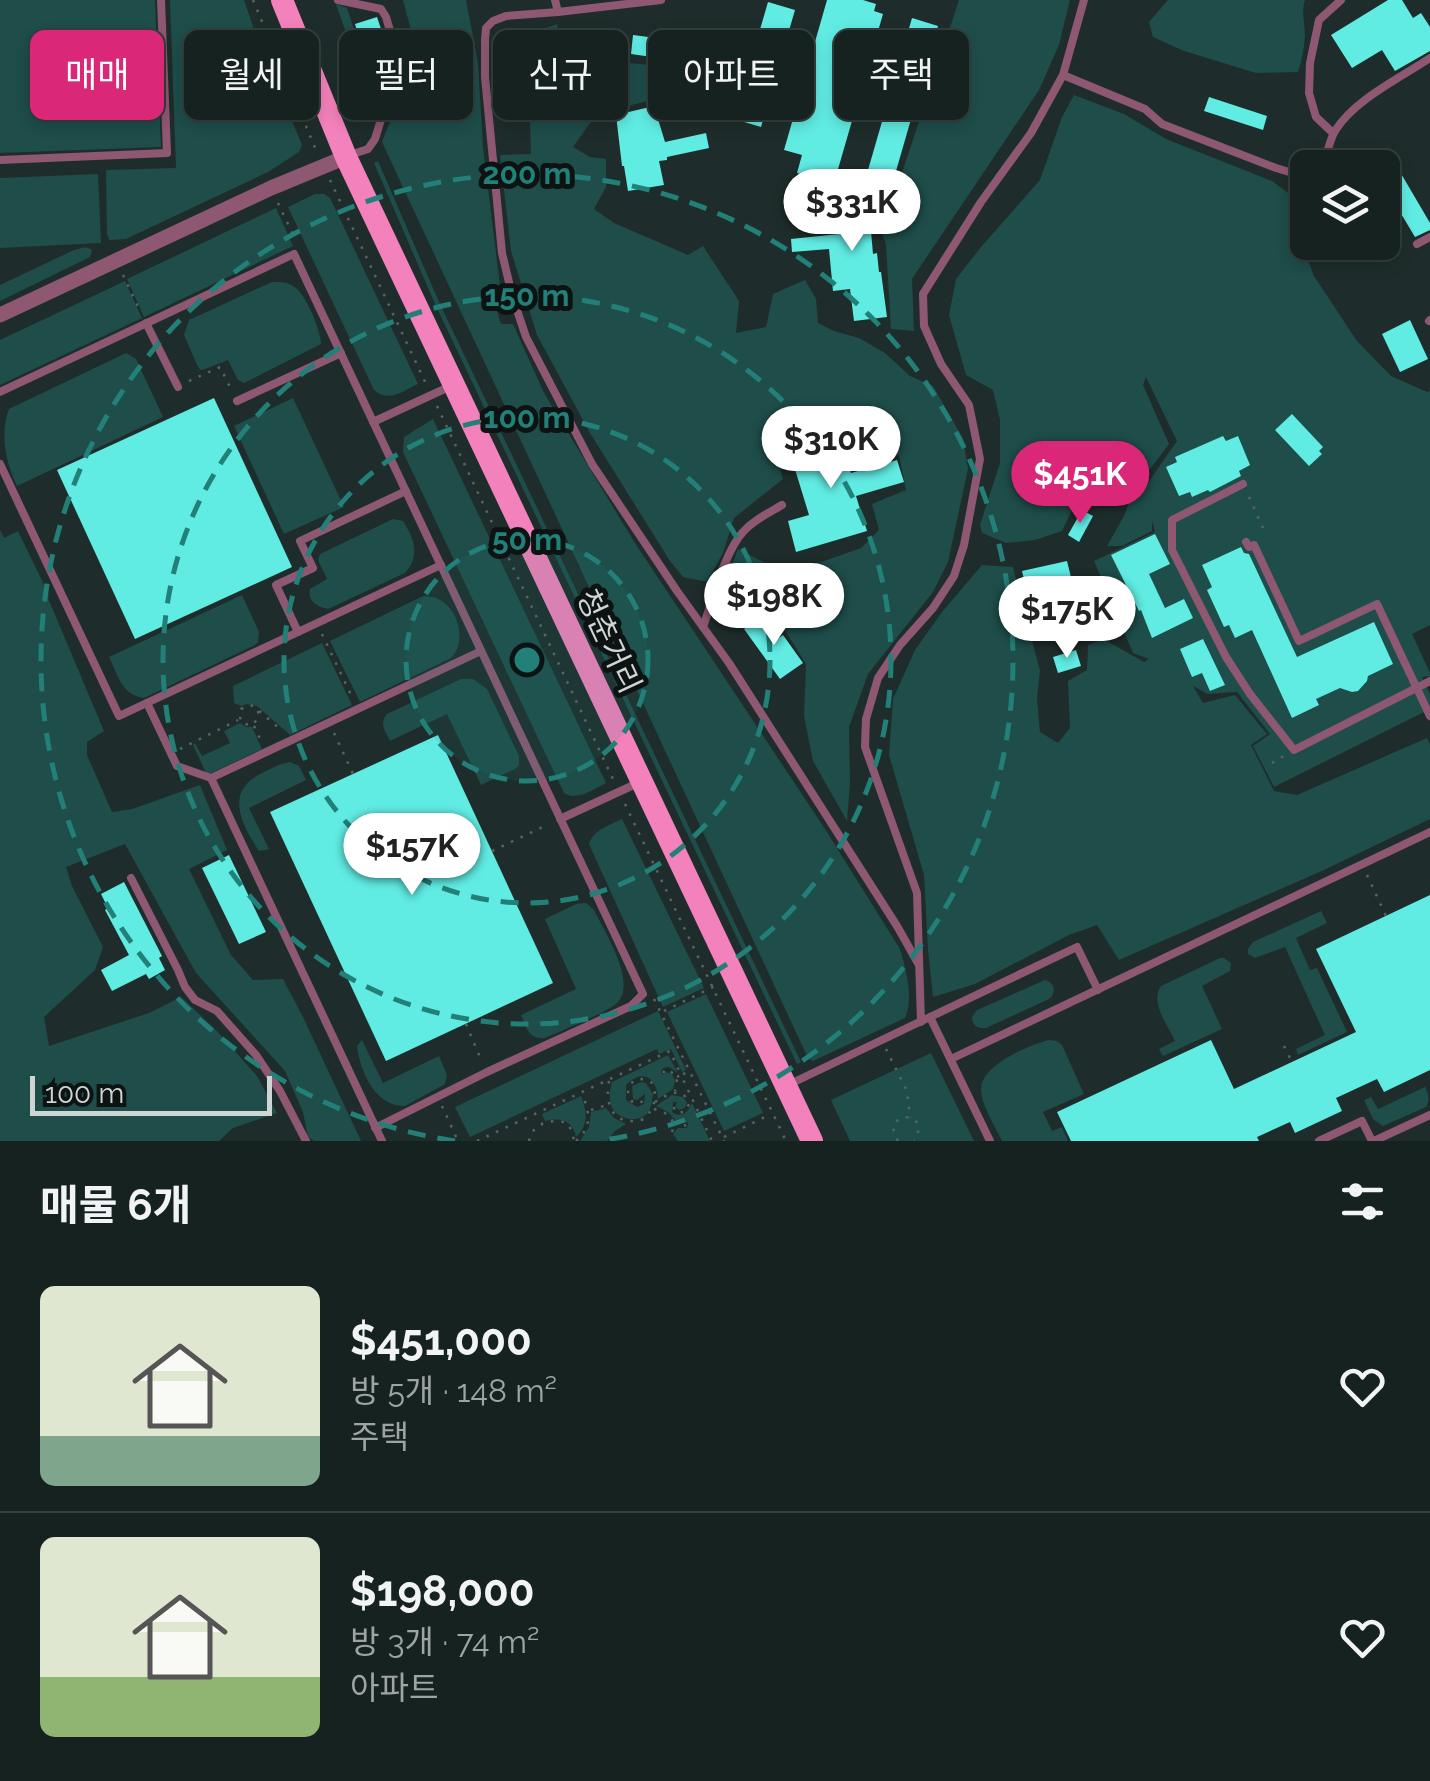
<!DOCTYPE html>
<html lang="ko">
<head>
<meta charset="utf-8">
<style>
	:root { --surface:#162220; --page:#1f2a29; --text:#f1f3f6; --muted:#9ea4a5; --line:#353f3e; --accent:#db2777 }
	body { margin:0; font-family:Raleway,"Noto Sans KR",sans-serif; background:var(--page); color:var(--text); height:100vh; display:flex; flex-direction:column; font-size:38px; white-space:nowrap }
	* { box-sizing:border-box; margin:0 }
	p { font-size:32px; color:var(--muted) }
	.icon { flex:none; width:55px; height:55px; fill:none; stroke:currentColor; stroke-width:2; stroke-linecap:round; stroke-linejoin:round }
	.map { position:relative; height:1141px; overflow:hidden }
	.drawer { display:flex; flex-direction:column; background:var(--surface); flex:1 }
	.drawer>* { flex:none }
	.top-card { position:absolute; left:30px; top:30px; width:1370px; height:90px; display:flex; gap:20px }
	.controls { position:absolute; left:1290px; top:150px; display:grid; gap:20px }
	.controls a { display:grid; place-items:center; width:110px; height:110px; border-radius:15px; background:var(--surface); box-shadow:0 5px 15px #0003,0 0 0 2px var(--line); font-size:50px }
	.scale { position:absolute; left:30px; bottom:25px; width:242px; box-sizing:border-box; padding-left:10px; border:5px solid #cdd6d5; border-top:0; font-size:28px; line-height:35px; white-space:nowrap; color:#cdd6d5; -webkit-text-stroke:8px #0d1313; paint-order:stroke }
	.price { position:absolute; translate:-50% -85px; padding:0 22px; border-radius:35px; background:#fff; color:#222; font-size:32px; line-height:65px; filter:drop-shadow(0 2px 5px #0008) }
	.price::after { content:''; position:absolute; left:50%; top:60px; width:30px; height:22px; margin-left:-15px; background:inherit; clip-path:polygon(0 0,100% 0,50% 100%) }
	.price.current { background:var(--accent); color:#fff }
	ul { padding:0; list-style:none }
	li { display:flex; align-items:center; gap:30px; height:250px; padding:0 40px }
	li+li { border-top:2px solid var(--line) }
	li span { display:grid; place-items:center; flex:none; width:280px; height:200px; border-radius:15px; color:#555 }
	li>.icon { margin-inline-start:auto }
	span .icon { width:120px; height:120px; fill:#fffc; stroke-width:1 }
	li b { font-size:42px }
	h2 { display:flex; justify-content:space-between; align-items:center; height:120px; padding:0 40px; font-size:42px }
	.pill { padding:0 35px; border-radius:15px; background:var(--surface); box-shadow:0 5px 15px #0003,0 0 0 2px var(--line); font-size:35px; line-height:90px }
	.pill.current { background:var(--accent); color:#fff }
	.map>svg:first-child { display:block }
	.green { fill:#1e4d4a; fill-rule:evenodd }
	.building { fill:#60ebe3 }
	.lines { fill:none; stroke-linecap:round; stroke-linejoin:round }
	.path { stroke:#586563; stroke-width:2.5; stroke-dasharray:2.5 8; stroke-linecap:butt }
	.service { stroke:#8e5772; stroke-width:8 }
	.minor { stroke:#8e5772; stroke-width:15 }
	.primary { stroke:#f381bb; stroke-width:22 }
	.ring { fill:none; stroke:#228078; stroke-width:5; stroke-dasharray:18 12 }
	.labels { text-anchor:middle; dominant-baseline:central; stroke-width:10; stroke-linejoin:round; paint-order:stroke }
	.street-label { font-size:30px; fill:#cdd6d5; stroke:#0d1313 }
	.centre { fill:#228078; stroke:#0d1313; stroke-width:5 }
	.ring-label { font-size:30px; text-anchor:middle; font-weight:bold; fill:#228078; stroke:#0d1313; stroke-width:10; stroke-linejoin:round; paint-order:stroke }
</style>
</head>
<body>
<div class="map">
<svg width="1430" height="1141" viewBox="0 0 1430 1141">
	<rect width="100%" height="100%" fill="#1e2d2b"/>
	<g class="green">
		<path d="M0 0H155L161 147 0 153Z"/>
		<path d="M170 0H244L255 32 302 145 299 152 268 172 126 239 109 240 107 233 106 170 176 168Z"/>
		<path d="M403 0H466L478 63 483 147 500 286 491 291 501 324H513L544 393 633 540 825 829 900 949C906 970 914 997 905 1018L813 1061 808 1058 382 142C390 121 395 105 419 101L422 93 415 45Z"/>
		<path d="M959 0H1070L1059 45 1039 90 912 279 914 331 891 329 886 245 870 196 874 176 899 182Z"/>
		<path d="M1168 0H1305C1301 13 1305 23 1305 36 1304 49 1302 60 1298 72L1256 73 1184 51 1153 37 1149 22Z"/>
		<path d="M336 4 347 8 380 108 376 119Z"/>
		<path d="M557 24 562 48 575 52 588 59 703 70 693 89 632 105 590 123 573 147 590 157 606 159V187L594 209 614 223 688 255 703 246 739 301 736 333 766 327 773 294 805 280 816 299 818 323 834 331 859 338 885 353 910 376 933 386 963 439 968 469 948 562 933 592 868 674 849 727 850 783 847 821 813 761 804 716 806 664 778 619 725 585 738 549 787 574 861 548 879 530 872 504 906 490 899 455 859 467 819 417 790 422 778 430 774 448 783 479 734 518 723 553 707 582 683 577 670 561 590 433 537 335 511 251 500 155 531 154 527 35Z"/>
		<path d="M1074 95 1124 114 1166 139 1272 181 1307 207V230L1302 244 1314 276 1357 341 1391 376 1427 392 1430 391V625L1412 634 1430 673V676L1422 677 1430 694V709L1274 787 1253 746 1270 734 1237 692 1208 694 1193 686 1203 703 1235 695 1267 734 1251 745 1274 791 1297 795 1427 738 1430 745V819L1324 870 1119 960 1097 925 1069 935 975 984 933 997 928 950 924 875 889 755 893 699 915 650 942 612 982 565 1013 567 1040 671 1037 699 1040 732 1058 743 1070 728 1068 681 1087 670 1088 645 1103 639 1144 662 1149 659 1133 653 1094 561 1155 532 1152 520V531L1122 546H1107C1124 515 1138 502 1124 466L1090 472 1062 531 1035 540 1006 543 982 533 980 525 1000 463V420L993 390 966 375 949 315 956 279 981 247 1040 180 1062 117ZM1146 377 1177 441 1149 481 1148 472 1169 444 1143 385Z"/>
		<path d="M378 161 439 302 801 1062 797 1064 435 304 374 163Z"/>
		<path d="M98 174 101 243 0 248V178Z"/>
		<path d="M315 194H324L330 198 418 384C403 391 389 403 374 390L288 207Z"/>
		<path d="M276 208 293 246 144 317 127 279Z"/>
		<path d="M86 247 92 250 90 257 0 301V285L74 250Z"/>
		<path d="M125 281 142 318 0 385V340Z"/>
		<path d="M272 282C282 282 290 282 297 289 307 298 321 331 321 344L244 383 238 380 228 360 205 369 201 370 198 367 184 335 189 320Z"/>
		<path d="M126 353 136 359 163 417 17 486C5 461 0 433 9 409Z"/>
		<path d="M293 398 344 507 284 534 234 426Z"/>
		<path d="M433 419 606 783C592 790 578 801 564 793L403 452 404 437Z"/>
		<path d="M393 519 403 521C414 538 421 556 405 573L328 609C318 607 307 601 310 589L327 579 318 560 320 554Z"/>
		<path d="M0 530 4 538 18 531 49 595 48 598 104 731 87 742V755L112 812 132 809 200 785 227 850 189 869 231 955 253 980 283 979 303 1017 361 1141H314L308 1137 303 1112 285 1071 196 973 125 844 66 867 72 886 103 947 95 970 44 1017 49 1046 149 1013 181 997 217 1031 257 1076 277 1113 233 1128 219 1141H0Z"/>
		<path d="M242 595 259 632 258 642 255 645 144 698C122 695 118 676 109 657Z"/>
		<path d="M423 596C430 597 434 596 440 600 459 610 467 643 451 658L360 702 330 641Z"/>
		<path d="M322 643 352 705 290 735 257 706 247 704 241 706 234 703 233 686Z"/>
		<path d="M461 679H473L487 689 519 756V765L515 769 481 785 447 714 390 741C385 731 379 723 387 714Z"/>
		<path d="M240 723 246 727H252L262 749 207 775 193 745 195 743 202 756 230 743 224 731Z"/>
		<path d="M290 762 299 766 306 780 249 808 269 849 259 851C242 825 224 793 260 774 270 769 279 764 290 762Z"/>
		<path d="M622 819 704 988 663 1007 589 844C593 830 610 825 622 819Z"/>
		<path d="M586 903 594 910C604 931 639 984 616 1004 604 1014 562 1030 545 1038 529 1040 526 1027 521 1015L576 989 545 919 576 904Z"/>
		<path d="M1321 911 1327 923 1296 938 1310 970 1317 968 1347 1032 1298 1055 1296 1049 1325 1035 1285 947 1255 958 1248 954V949L1253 942Z"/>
		<path d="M1220 958H1224L1231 963 1230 971 1202 986 1222 1029 1163 1056 1159 1049 1175 1041C1167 1024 1150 1003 1161 986Z"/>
		<path d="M1045 980C1053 983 1056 988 1052 996L1049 999 986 1028C977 1029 972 1025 972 1017L977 1010Z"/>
		<path d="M706 994 763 1113 724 1131 667 1012Z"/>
		<path d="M658 1011 686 1070 682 1072 671 1049 659 1054 657 1049 470 1137 455 1107Z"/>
		<path d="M362 1040 383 1083 439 1056 447 1075 445 1084 405 1106C375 1107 360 1071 357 1046Z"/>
		<path d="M1049 1040 1057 1041 1062 1045 1084 1094 1043 1112 1052 1131 1062 1127 1068 1141H1002C995 1126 981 1105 981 1089 981 1065 1029 1045 1049 1040Z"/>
		<path d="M931 1053 974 1141H850L831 1100Z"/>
		<path d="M668 1055 678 1073 669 1067 663 1068 661 1072 663 1075 666 1072 672 1074 675 1081 673 1089 658 1099C657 1077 642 1068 626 1085V1100L637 1107 644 1104 645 1094 637 1100 633 1099 632 1086 641 1082 646 1083 653 1094C652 1100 652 1106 649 1111 641 1124 618 1120 612 1108 608 1100 610 1089 612 1082Z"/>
		<path d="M1425 1087C1429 1094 1430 1100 1426 1107L1383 1126 1373 1119 1364 1100 1371 1097 1378 1109Z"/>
		<path d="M672 1095 683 1097 687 1103 685 1108 679 1110 675 1107 677 1102H673L672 1112C682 1119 688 1112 692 1103L710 1141H678L673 1134 678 1128H687L688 1122 678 1123 668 1112 656 1106Z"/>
		<path d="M581 1096C587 1111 589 1125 576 1137 573 1120 560 1117 545 1121L542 1114Z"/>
		<path d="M606 1108 614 1118 626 1124 615 1131 607 1141H580L589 1127 591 1112Z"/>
	</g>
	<g class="building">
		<path d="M827 0H863L876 4 874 11 883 14 834 183 797 173 802 155 784 150Z"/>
		<path d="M1388 0H1402L1413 18 1421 13 1430 27V51L1395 71 1382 50 1352 68 1331 35Z"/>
		<path d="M768 2 795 10 761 127 734 119Z"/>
		<path d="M377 17 391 59 368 66 355 24Z"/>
		<path d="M912 18 938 26 894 178 868 170Z"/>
		<path d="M633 35 725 47 723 67 631 54Z"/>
		<path d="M1209 97 1267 116 1263 130 1204 111Z"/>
		<path d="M654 106 665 142 706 133 709 148 667 157V160L659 161 664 185 628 191 624 166H622L616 115Z"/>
		<path d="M1396 165 1430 223V230L1415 237 1382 182V173Z"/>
		<path d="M864 182 868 231H871L873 254 877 253 879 272H881L887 317 854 321 850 289 833 291 829 249 792 252 791 239 839 234 835 185Z"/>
		<path d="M1410 320 1428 359 1400 372 1382 334Z"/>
		<path d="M214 398 292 567 135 639 57 470Z"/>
		<path d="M1292 414 1323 447 1319 451 1322 454 1309 466 1275 430Z"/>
		<path d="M818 426 829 471 849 465 851 473 897 460 904 482 856 496 867 531 796 552 788 521 809 515 794 466 791 467 783 434Z"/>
		<path d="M1223 436 1226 441 1238 436 1250 465 1239 471 1241 476 1210 492 1208 490 1192 497 1190 492 1179 496 1166 467 1177 462 1175 457Z"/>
		<path d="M1082 510 1093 516 1079 542 1068 535Z"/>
		<path d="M1155 534 1170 564 1149 574 1165 608 1184 599 1193 618 1152 638 1141 610 1139 611 1111 555Z"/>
		<path d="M1241 547 1244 553 1249 554 1297 657 1374 622 1393 664 1368 676 1367 681 1358 691 1352 692 1340 688 1316 699 1319 705 1292 718 1252 630 1235 638 1229 625 1224 627 1207 590 1212 587 1202 565Z"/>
		<path d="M1067 561 1079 610 1104 599 1112 617 1037 635 1022 571Z"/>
		<path d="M761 616 777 639 783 635 803 663 780 679 744 629Z"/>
		<path d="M1203 639 1225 685 1210 691 1202 673 1192 677 1180 649Z"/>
		<path d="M1076 650 1081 666 1058 673 1053 657Z"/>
		<path d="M438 735 553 983 386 1061 270 812Z"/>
		<path d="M229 855 266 932 239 944 202 868Z"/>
		<path d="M124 882 162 956 159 958 165 970 149 979 146 974 112 991 101 970 129 955 105 910 108 908 101 894Z"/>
		<path d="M1430 895V1070L1384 1092 1377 1079 1336 1098 1342 1111 1295 1133 1290 1122 1257 1137 1259 1141H1071L1057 1112 1211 1040 1234 1089 1356 1032 1316 949Z"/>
	</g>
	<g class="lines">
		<g class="path">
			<path d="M253 0 316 150"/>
			<path d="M330 180 427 386"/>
			<path d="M278 203 296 241"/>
			<path d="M123 275 141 313"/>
			<path d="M189 381 220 367 232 391"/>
			<path d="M437 406 613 779"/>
			<path d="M1249 497 1264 530 1261 534"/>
			<path d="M322 634 353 699"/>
			<path d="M258 711 259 716 253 725 243 724 240 720 241 709 250 705 255 707 282 731"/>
			<path d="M254 726 261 741"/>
			<path d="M334 733 353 774"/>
			<path d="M180 749 238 720"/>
			<path d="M1272 763 1284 756"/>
			<path d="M625 804 786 1141"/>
			<path d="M492 851 549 824"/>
			<path d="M1367 875 1386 916"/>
			<path d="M654 999 724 1141"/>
			<path d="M664 1011 715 986"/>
			<path d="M466 1024 482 1062"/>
			<path d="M1284 1046 1292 1062"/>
			<path d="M886 1049 907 1091 910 1118"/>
			<path d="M663 1073 666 1069 676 1075 677 1083 675 1091"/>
			<path d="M677 1077 681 1075 712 1141"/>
			<path d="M609 1081C604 1107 615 1128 644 1119 654 1109 659 1096 651 1082L642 1079 633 1081 628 1092 631 1101 641 1103 644 1097"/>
			<path d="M655 1102C668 1094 683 1085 689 1104L686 1111 679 1113 674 1110V1104"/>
			<path d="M442 1106 458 1141"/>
			<path d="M654 1109C666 1112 677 1118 672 1132"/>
			<path d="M591 1110 607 1105"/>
			<path d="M675 1123 681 1127 686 1125"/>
			<path d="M724 1137 771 1114"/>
			<path d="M477 1141 670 1051 681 1075 691 1071"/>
			<path d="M529 1141C532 1123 552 1118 567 1123L572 1131 574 1141"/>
			<path d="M576 1141C592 1128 590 1112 582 1094"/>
			<path d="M898 1141C878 1110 934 1109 914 1141"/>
		</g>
		<g class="service">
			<path d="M338 0 381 9 386 17 399 61 375 139 368 149 347 156"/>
			<path d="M555 0 558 12 506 16 493 21 486 28 485 40V77L502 253 512 295 526 337 592 464 677 591 729 663 897 926 919 965"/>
			<path d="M558 12 661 0"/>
			<path d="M1063 75 1145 109 1162 124 1276 168 1296 174H1308"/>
			<path d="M1333 133 1316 117 1309 93 1310 63 1319 20 1341 0"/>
			<path d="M0 160 167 153 161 0"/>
			<path d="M1319 168C1328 157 1328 143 1335 131 1354 100 1400 78 1430 58"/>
			<path d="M1417 244 1430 237"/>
			<path d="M1429 321 1430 320"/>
			<path d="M146 323 178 387"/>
			<path d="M0 392 294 254 643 994 631 1006 487 1072 375 1128"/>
			<path d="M237 401 341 353"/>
			<path d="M373 422 451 386"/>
			<path d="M0 464 119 716 441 565"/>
			<path d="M1243 484 1172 520V550L1226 657 1250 694 1294 750 1430 681"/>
			<path d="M1246 542 1249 547 1254 545 1299 641 1377 604 1430 716"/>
			<path d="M703 627C712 602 725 551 743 532 753 520 769 513 782 505"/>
			<path d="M298 632 276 585 313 568 300 541 406 491"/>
			<path d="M147 703 177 766 211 778 481 651"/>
			<path d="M211 778 382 1141"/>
			<path d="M560 819 638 783"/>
			<path d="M131 878 178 970 185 987 195 1000 217 1011 256 1055 280 1091 306 1141"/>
			<path d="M930 1017 1077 947 1098 990"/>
			<path d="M921 1022 917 893 865 747 866 719 878 678 900 645 933 608 954 576 964 545 980 459 969 405 941 364 924 326 923 294 981 202 1031 133 1063 75 1084 0"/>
			<path d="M951 1059 1430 832"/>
			<path d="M790 1084 930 1017 990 1141"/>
			<path d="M1319 1141 1362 1121 1372 1141"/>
			<path d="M1374 1141 1430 1115"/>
		</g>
		<path class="minor" d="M0 315 271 188 346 157"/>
		<path class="primary" d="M282 0 346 157 812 1141"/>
	</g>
	<circle cx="527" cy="660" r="121" fill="#228078" fill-opacity=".12"/>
	<g class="ring">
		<circle cx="527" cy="660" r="121"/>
		<circle cx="527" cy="660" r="243"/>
		<circle cx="527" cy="660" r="364"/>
		<path d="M455 1141A486 486 0 1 1 599 1141"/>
	</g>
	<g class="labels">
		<g class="street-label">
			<text transform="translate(609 641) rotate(65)">청춘거리</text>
		</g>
	</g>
	<circle cx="527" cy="660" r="15" class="centre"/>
	<g class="ring-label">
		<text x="527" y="184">200 m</text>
		<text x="527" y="306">150 m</text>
		<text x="527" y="428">100 m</text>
		<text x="527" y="550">50 m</text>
	</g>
</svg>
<div class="controls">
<a><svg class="icon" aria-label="layers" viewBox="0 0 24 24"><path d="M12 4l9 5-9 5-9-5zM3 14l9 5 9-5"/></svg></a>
</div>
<div class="scale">100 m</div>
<b class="price" style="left:852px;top:254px">$331K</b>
<b class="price" style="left:831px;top:491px">$310K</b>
<b class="price current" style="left:1080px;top:526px">$451K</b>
<b class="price" style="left:774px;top:648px">$198K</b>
<b class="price" style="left:1067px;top:661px">$175K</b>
<b class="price" style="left:412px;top:898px">$157K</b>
<div class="top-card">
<a class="pill current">매매</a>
<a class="pill">월세</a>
<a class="pill">필터</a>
<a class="pill">신규</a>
<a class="pill">아파트</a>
<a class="pill">주택</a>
</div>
</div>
<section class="drawer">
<h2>매물 6개<svg class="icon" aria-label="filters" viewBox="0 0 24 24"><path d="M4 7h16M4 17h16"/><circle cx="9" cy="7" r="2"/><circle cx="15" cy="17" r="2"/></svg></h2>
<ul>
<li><span style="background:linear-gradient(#dfe7d0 75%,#7fa58c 0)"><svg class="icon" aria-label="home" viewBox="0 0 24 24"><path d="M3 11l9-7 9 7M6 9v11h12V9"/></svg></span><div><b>$451,000</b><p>방 5개 · 148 m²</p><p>주택</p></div><svg class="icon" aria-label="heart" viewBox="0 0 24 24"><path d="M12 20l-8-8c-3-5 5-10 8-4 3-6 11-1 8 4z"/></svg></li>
<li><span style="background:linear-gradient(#dfe7d0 70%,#8fb573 0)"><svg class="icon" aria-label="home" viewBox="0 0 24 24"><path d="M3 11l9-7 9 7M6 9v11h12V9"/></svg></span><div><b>$198,000</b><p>방 3개 · 74 m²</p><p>아파트</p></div><svg class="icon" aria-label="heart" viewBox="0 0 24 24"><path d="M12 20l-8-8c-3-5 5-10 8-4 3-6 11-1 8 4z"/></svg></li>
</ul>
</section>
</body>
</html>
